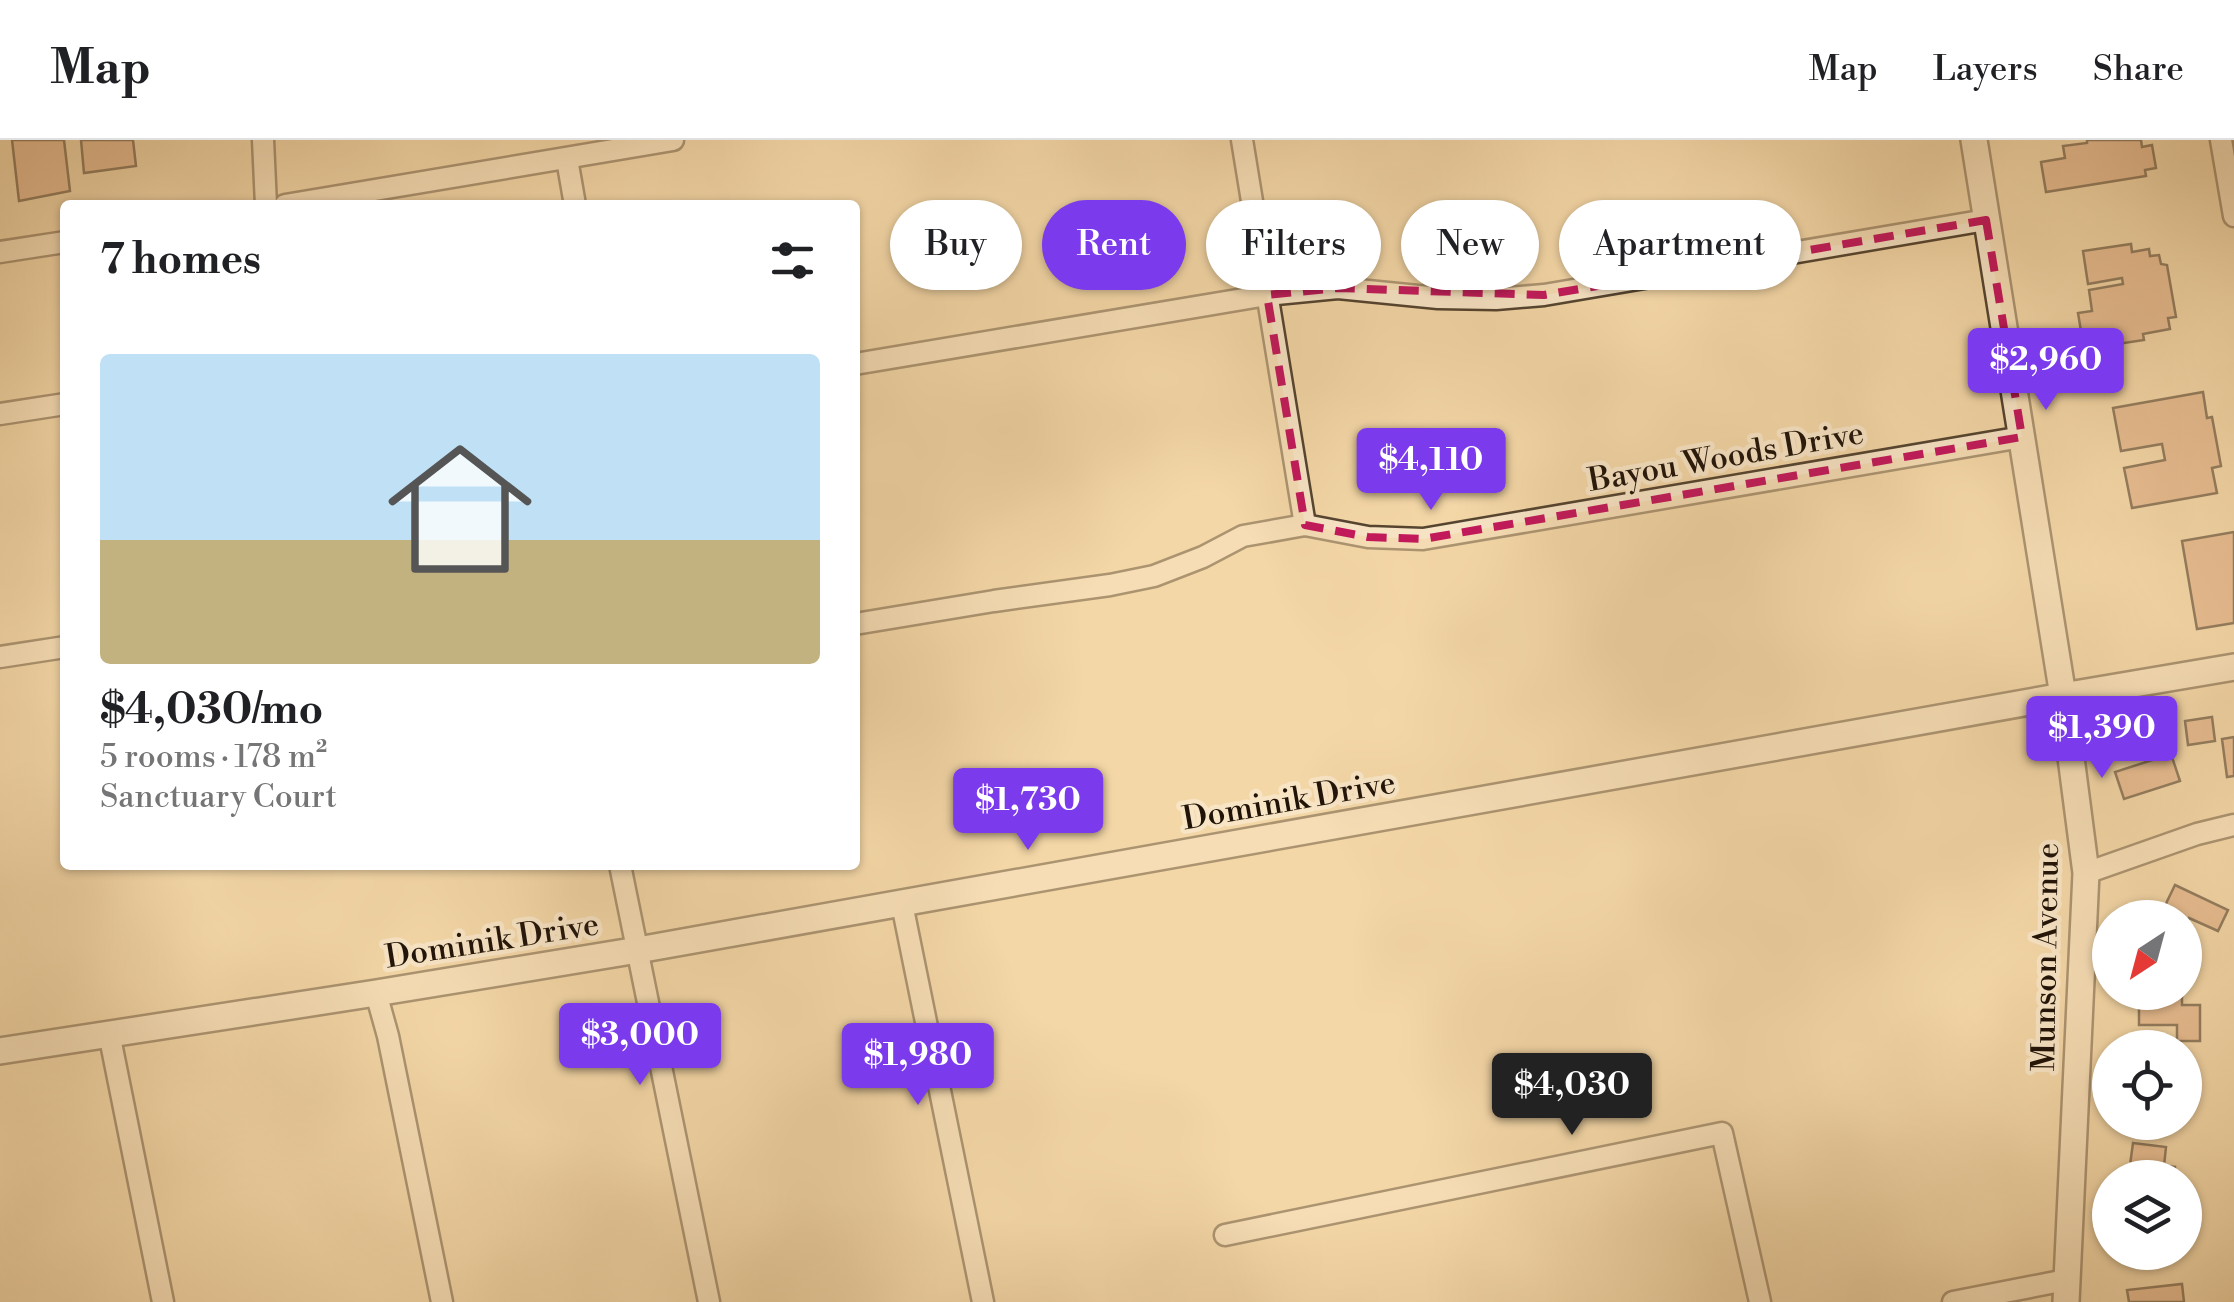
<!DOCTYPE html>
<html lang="en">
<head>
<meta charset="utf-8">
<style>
	:root { --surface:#fff; --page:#f2f2f2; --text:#202124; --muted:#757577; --line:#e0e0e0; --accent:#7c3aed }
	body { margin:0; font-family:"Libre Bodoni",serif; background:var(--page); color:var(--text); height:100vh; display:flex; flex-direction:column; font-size:38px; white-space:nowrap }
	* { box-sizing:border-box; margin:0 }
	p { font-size:32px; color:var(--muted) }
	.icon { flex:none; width:55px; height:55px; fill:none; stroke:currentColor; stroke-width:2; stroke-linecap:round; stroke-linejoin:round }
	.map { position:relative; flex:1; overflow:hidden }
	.panel { position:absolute; left:60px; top:60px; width:800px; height:670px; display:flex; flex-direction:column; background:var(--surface); border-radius:10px; box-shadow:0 2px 8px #0004 }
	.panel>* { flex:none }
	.guide { position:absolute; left:890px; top:60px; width:950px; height:90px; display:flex; gap:20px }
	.needle { width:65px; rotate:216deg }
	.fabs { position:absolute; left:2092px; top:760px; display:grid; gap:20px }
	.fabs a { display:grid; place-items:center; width:110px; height:110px; border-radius:50%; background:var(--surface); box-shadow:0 2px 8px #0004; font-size:50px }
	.price { position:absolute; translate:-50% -85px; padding:0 22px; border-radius:10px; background:var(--accent); color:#fff; font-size:32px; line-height:65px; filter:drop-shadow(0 2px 5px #0008) }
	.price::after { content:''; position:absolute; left:50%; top:60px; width:30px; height:22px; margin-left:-15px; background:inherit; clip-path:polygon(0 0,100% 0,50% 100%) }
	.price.on { background:#222; color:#fff }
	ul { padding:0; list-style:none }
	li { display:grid; align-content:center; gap:20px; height:530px; padding:0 40px }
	li span { display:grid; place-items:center; height:310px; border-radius:10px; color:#555 }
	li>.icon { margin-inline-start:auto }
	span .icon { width:180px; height:180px; fill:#fffc; stroke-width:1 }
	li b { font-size:42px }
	h2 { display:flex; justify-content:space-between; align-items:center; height:120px; padding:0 40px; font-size:42px }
	.pill { padding:0 35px; border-radius:45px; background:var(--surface); box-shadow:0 2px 8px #0004; font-size:35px; line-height:90px }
	.pill.on { background:var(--accent); color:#fff }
	header { display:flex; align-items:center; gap:60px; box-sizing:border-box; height:140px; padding:0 50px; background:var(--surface); border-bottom:2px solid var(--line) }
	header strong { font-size:48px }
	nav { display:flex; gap:55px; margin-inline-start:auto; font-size:35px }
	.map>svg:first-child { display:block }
	.building { fill:#d99f79; stroke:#201308; stroke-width:2.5 }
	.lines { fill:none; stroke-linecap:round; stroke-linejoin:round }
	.minor-casing { stroke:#554430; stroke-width:25 }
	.tertiary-casing { stroke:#554430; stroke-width:30 }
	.minor { stroke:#f8e5c6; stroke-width:20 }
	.tertiary { stroke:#f8e5c6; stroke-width:25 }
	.marked { fill:none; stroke:#c2185b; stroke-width:8; stroke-dasharray:20 12; stroke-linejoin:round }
	.labels { text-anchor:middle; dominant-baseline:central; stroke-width:9; stroke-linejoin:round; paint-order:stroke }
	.street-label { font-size:32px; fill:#201308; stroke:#f8e5c6 }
</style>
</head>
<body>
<header>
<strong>Map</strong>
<nav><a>Map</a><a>Layers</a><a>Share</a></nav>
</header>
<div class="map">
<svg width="2234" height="1162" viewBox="0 0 2234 1162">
	<rect width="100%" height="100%" fill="#f4d7a7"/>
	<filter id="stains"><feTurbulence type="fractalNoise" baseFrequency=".002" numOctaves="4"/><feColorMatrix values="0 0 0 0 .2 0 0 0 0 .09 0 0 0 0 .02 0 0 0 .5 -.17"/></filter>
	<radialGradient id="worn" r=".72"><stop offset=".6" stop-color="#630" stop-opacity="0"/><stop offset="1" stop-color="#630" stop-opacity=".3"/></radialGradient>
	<g class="building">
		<path d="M12 0H64L70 51 19 61Z"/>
		<path d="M81 0H133L136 26 84 33Z"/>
		<path d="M2087 0H2141L2142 7 2152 5 2156 28 2145 30 2146 36 2046 52 2041 22 2065 18 2063 6 2087 3Z"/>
		<path d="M2131 104 2132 112 2149 109 2150 116 2159 115 2161 124 2167 125 2176 177 2168 178 2170 189 2143 194 2144 200 2084 209 2078 173 2092 171 2089 150 2123 144 2122 138 2088 144 2083 111Z"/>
		<path d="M2203 252 2207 278 2212 277 2221 326 2212 328 2217 353 2132 368 2124 328 2165 320 2162 304 2121 311 2113 268Z"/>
		<path d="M2234 392V483L2197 489 2182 401Z"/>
		<path d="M2212 577 2215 601 2188 605 2185 581Z"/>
		<path d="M2234 597V636L2227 637 2222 599Z"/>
		<path d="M2171 614 2180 641 2124 659 2115 632Z"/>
		<path d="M2175 745 2228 770 2218 791 2189 778 2185 788V778H2159Z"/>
		<path d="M2127 852H2182V865H2200V901H2177V885H2139V855H2127Z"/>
		<path d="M2133 1003 2166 1007 2164 1026 2175 1027 2174 1038H2134L2136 1026 2130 1025Z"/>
		<path d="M2136 1112H2160L2158 1125 2135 1121Z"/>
		<path d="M2182 1144 2184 1162H2129L2127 1150Z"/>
	</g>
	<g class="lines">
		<defs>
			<g id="minor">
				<path d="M263 0 266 65"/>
				<path d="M1242 0 1305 385"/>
				<path d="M2221 0 2234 76"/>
				<path d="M567 19 575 65"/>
				<path d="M285 65 673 0"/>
				<path d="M0 112 65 102"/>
				<path d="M855 224 1267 155 1338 148 1438 158 1496 159 1544 155 1986 80"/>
				<path d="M0 274 65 264"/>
				<path d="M855 484 994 461 1110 445 1154 436 1203 417 1243 396 1305 385 1368 397 1423 399 2022 297"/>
				<path d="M0 517 65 507"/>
				<path d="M620 725 709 1162"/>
				<path d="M2086 733 2197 694 2234 685"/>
				<path d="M902 764 983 1162"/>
				<path d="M376 853 388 896 442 1162"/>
				<path d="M109 893 163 1162"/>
				<path d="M1225 1095 1722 993 1760 1162"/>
				<path d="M1953 1162 2066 1140"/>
			</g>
			<g id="tertiary">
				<path d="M1974 0 2063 556 2086 733 2066 1162"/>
				<path d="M0 911 376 853 638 810 2063 556 2234 527"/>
			</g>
		</defs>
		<use href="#minor" class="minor-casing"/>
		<use href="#tertiary" class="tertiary-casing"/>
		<use href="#minor" class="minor"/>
		<use href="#tertiary" class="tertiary"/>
	</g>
	<path d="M0 0H2234V1162H0ZM1986 80 2022 297 1423 399 1368 397 1305 385 1267 155 1338 148 1544 155Z" fill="#f4d7a7" fill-opacity=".55" fill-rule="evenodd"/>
	<path class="marked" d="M1986 80 2022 297 1423 399 1368 397 1305 385 1267 155 1338 148 1544 155Z"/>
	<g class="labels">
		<g class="street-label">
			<text transform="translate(1726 317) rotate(-10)">Bayou Woods Drive</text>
			<text transform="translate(1289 661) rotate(-10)">Dominik Drive</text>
			<text transform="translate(492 801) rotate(-9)">Dominik Drive</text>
			<text transform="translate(2046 817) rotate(-89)">Munson Avenue</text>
		</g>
	</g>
	<rect width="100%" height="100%" filter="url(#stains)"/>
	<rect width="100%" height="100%" fill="url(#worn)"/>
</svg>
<div class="fabs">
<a><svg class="needle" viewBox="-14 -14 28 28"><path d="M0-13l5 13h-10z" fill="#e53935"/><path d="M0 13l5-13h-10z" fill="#757577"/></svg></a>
<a><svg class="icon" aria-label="locate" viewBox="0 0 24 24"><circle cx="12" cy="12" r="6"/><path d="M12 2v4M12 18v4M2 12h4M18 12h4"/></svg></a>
<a><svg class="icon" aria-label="layers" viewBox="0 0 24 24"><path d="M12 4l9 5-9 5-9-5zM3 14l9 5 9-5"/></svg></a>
</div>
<b class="price" style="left:2046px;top:273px">$2,960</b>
<b class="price" style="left:1431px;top:373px">$4,110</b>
<b class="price" style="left:2102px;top:641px">$1,390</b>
<b class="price" style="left:1028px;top:713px">$1,730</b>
<b class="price" style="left:640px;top:948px">$3,000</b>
<b class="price" style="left:918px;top:968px">$1,980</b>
<b class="price on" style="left:1572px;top:998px">$4,030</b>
<div class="guide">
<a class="pill">Buy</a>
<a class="pill on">Rent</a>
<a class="pill">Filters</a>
<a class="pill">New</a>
<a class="pill">Apartment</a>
</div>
<section class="panel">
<h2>7 homes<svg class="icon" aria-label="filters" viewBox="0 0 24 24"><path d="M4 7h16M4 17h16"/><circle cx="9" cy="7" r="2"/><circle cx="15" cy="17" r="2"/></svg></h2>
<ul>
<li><span style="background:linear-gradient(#bfe0f5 60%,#c2b280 0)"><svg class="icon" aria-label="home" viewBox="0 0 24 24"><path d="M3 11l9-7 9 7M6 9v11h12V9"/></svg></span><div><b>$4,030/mo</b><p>5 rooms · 178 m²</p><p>Sanctuary Court</p></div></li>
</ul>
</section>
</div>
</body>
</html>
